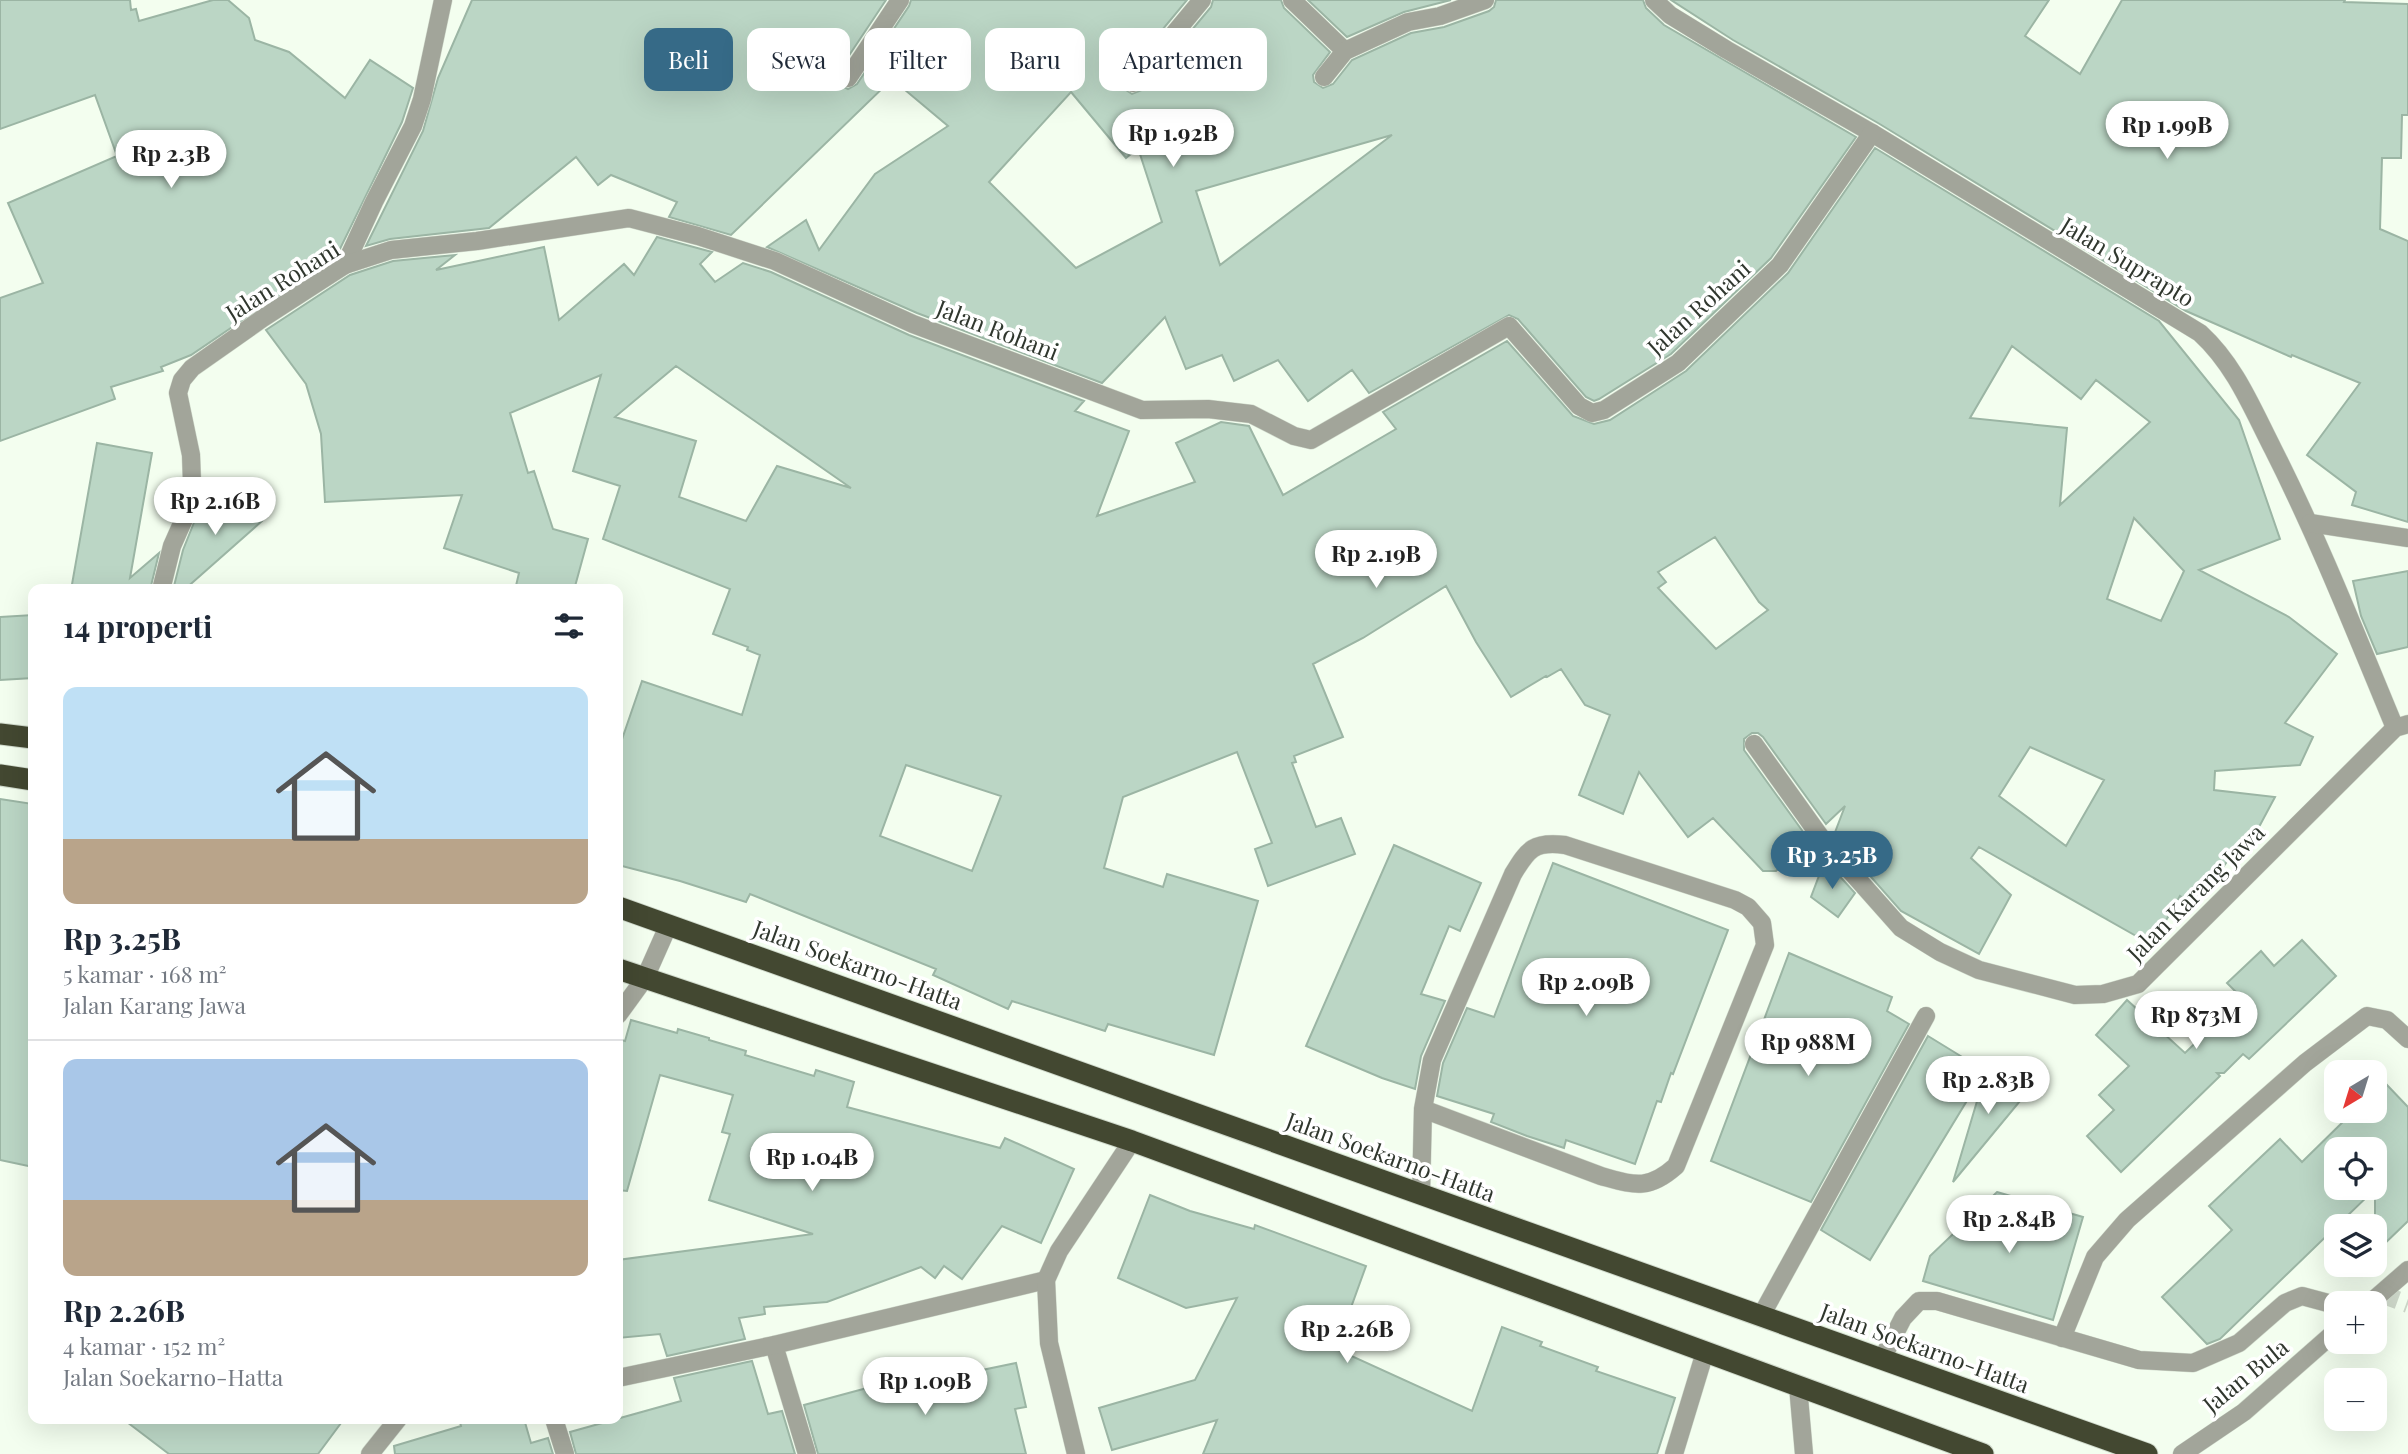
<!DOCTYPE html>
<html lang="id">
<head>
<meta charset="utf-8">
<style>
	:root { --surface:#fff; --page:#f2f2f3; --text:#1f2937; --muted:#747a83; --line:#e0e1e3; --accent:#366a87 }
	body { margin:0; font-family:"Playfair Display",serif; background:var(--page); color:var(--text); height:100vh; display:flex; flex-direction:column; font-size:26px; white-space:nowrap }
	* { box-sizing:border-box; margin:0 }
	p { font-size:23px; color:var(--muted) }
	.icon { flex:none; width:38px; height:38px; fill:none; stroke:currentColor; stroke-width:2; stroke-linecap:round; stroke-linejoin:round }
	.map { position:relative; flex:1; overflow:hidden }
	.panel { position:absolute; left:28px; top:584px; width:595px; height:840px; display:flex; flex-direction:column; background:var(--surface); border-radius:14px; box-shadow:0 7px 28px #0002 }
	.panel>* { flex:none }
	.hud { position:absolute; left:644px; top:28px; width:665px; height:63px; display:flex; gap:14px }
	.needle { width:46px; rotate:218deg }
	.fabs { position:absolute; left:2324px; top:1060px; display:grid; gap:14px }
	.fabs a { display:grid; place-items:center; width:63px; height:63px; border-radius:14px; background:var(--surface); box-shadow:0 7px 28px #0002; font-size:35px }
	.price { position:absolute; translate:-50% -60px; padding:0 16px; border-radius:24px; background:#fff; color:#222; font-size:23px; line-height:46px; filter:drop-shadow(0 2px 4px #0008) }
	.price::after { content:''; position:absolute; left:50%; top:42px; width:21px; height:16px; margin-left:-10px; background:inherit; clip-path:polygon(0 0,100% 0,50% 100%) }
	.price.current { background:var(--accent); color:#fff }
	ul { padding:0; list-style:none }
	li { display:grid; align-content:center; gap:14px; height:371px; padding:0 35px }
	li+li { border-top:2px solid var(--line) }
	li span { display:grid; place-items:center; height:217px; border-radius:14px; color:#555 }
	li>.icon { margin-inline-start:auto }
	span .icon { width:126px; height:126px; fill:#fffc; stroke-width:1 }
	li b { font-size:30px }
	h2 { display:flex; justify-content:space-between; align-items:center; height:84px; padding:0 35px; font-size:30px }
	.tag { padding:0 24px; border-radius:14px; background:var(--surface); box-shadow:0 7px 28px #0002; font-size:24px; line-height:63px }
	.tag.current { background:var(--accent); color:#fff }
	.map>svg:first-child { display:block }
	.building { fill:#bbd6c5; stroke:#9bb5a4; stroke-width:2; fill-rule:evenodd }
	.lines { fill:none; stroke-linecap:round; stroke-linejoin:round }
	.minor-tunnel { stroke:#ccd6c8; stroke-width:18; stroke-dasharray:18 9; stroke-linecap:butt }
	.minor-casing { stroke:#d0dacc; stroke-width:19 }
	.highway-casing { stroke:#d0dacc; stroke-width:23 }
	.minor { stroke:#a2a59a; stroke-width:18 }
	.highway { stroke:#434831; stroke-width:21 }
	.labels { text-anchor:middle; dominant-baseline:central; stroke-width:7; stroke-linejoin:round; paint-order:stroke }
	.street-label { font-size:23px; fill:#30372e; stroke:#fff }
</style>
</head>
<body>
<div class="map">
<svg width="2408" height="1454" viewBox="0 0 2408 1454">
	<rect width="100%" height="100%" fill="#f3feef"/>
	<g class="building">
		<path d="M0 0H130L131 10 136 9 139 21 213 0H228L249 18 255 40 289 52 345 98 370 60 413 88 402 122 336 257 191 355 161 367 163 371 111 387 115 399 0 441V298L43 283 8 203 117 156 95 95 0 129Z"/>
		<path d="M472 0H886L838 72V84L848 89 857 84 909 6 911 0H1187L1124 76 1123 88 1132 94 1142 90 1211 7 1213 0H1281L1284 8 1330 52 1313 75 1314 82 1323 88 1333 84 1352 60 1411 33 1444 27 1489 11 1494 7 1496 0H1643L1646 8 1664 25 1856 137 1771 258 1671 354 1599 399 1594 401 1586 397 1518 319 1509 315 1369 393 1352 370 1308 401 1278 360 1234 381 1222 355 1186 369 1165 317 1102 383 917 313 767 247 806 220 819 250 875 174 948 126 892 79 731 235 669 217 677 202 611 175 598 185 576 157 489 228 390 239 366 246 423 131 438 78ZM1071 92 1126 158 1138 148 1162 222 1076 268 989 182ZM1392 135 1220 265 1196 191Z"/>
		<path d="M1308 0H1451L1404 12 1347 37Z"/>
		<path d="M1671 0H2049L2025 36 2080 74 2122 0H2345L2344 2 2408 4V115H2402L2401 158H2382L2380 229 2408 241V522L2352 505 2356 492 2307 455 2360 383 2292 355 2291 357 2186 311 1878 123 1733 40Z"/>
		<path d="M1875 148 2159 321 2239 420 2280 539 2199 570 2289 617 2337 654 2285 723 2313 737 2300 765 2215 771 2214 790 2275 797 2243 857 2234 852 2195 906 2180 896 2152 945 1979 847 1971 858 2011 895 1979 954 1901 911 1834 835 1845 806 1826 824 1763 737 1758 733H1752L1744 739V750L1809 840 1776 871H1763L1713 818 1688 837 1639 772 1623 814 1579 795 1610 715 1585 705 1561 669 1547 677 1546 676 1511 697 1476 642 1446 586 1363 638 1313 664 1343 737 1294 756 1296 762 1292 763 1316 827 1341 818 1355 854 1268 886 1255 849 1272 843 1237 752 1123 797 1104 868 1163 887 1167 874 1258 901 1214 1055 1108 1024 1105 1031 1012 1001 1008 1009 933 975 936 969 750 894 746 902 680 881 618 865V751L642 681 742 715 760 655 747 650 748 647 713 634 730 589 603 539 620 486 573 471 601 375 510 413 528 473 534 471 553 529 588 539 574 590H515L519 573 444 548 462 495 325 502 321 434 306 384 266 330 350 275 393 261 455 255 436 270 544 247 559 320 624 264 634 275 657 237 712 252 700 264 715 282 743 263 771 272 909 335 1084 401 1075 411 1129 431 1097 516 1195 482 1176 443 1221 422 1249 426 1283 495 1396 429 1383 412 1507 341 1573 416 1594 424 1610 420 1686 371 1788 273ZM2012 346 2081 399 2096 380 2150 422 2060 505 2067 428 1970 418ZM676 366 851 488 777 466 746 521 679 497 696 441 615 417ZM2134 518 2184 571 2161 621 2107 599ZM1715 537 1759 602 1768 610 1716 649 1658 588 1666 582 1658 572ZM2030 747 2104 780 2066 846 1999 796ZM906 765 1001 796 972 871 880 836Z"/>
		<path d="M97 443 152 453 130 578 159 553 150 590H71Z"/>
		<path d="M232 488 262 521 184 590H173L183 550 195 520Z"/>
		<path d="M2408 571V647L2377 654 2361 616 2353 581Z"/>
		<path d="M33 615V678L0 680V617Z"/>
		<path d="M0 799 33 804V1167L0 1160Z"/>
		<path d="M1394 845 1481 883 1460 931 1449 926 1421 994 1445 1001 1421 1056 1415 1089 1382 1078 1306 1046Z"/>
		<path d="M1825 860 1855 893 1838 917 1811 897Z"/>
		<path d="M1553 863 1728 930 1673 1074 1671 1073 1661 1102 1657 1101 1635 1164 1566 1140 1564 1148 1527 1136 1491 1122 1494 1114 1437 1096 1443 1063 1467 1008 1494 1017Z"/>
		<path d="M2302 940 2336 976 2249 1059 2243 1054 2224 1073H2217L2220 1076 2121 1172 2087 1136 2114 1110 2099 1095 2129 1066 2096 1035 2127 1000 2185 1053 2242 998 2227 983 2261 951 2274 966Z"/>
		<path d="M1789 953 1892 997 1887 1011 1909 1024 1811 1202 1711 1161Z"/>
		<path d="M631 1020 677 1033 678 1029 709 1038V1040L746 1051 745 1055 814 1076 816 1070 854 1082 847 1107 1000 1148 1005 1138 1074 1169 1041 1243 1002 1226 962 1279 944 1266 935 1278 921 1267 827 1302 764 1307 765 1314 739 1318 745 1339 667 1356 660 1334 618 1338V1260L813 1234 709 1200 730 1134 722 1132 733 1095 660 1075 627 1191 618 1190V1039L625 1041Z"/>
		<path d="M1928 1036 1985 1071 1870 1260 1821 1230Z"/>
		<path d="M2366 1063 2408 1107V1221L2375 1253V1189L2220 1339 2207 1344 2162 1297 2232 1230 2209 1206 2280 1139 2302 1162 2351 1114 2348 1111H2375V1073H2355ZM2336 1150H2375V1188H2336Z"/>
		<path d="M1986 1071 2025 1095 1953 1182Z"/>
		<path d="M1997 1192 2083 1217 2053 1320 1923 1281 1930 1256Z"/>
		<path d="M1150 1195 1190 1211 1254 1229 1255 1225 1366 1266 1336 1349 1472 1411 1502 1327 1542 1342 1540 1346 1598 1367 1596 1371 1675 1398 1657 1454H1203L1217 1420 1112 1450 1099 1408 1195 1380 1237 1298 1186 1308 1118 1278Z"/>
		<path d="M752 1361 768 1414 782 1411 795 1454H576L570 1432 681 1401 674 1378Z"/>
		<path d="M1016 1363 1026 1407 1015 1409 1026 1454H818L804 1405 893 1381 895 1388Z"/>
		<path d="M123 1419H344L318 1454H169Z"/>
		<path d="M459 1419H524L531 1443 548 1438 553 1454H395L394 1446 461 1426Z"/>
	</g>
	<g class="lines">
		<path class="minor-tunnel" d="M2381 1294 2408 1304"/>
		<defs>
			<g id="minor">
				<path d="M1292 0 1345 51"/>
				<path d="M1654 0 1670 15 1727 50 1872 133 2200 333C2235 365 2252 408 2273 449 2319 540 2356 634 2395 728"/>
				<path d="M1324 77 1345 51 1408 22 1440 16 1485 0"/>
				<path d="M848 78 900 0"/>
				<path d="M1133 83 1202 0"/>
				<path d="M345 265 374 202 413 126 422 99 443 0"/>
				<path d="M2310 523 2408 538"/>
				<path d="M161 590 172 546 184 519 192 483 191 455 178 393 182 380 192 368 263 318 345 265 391 250 477 241 629 218 698 236 775 261 913 324 1142 410 1208 409 1251 414 1294 436 1311 440 1509 326 1579 406 1592 413 1604 410 1678 363 1780 265 1872 133"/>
				<path d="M1754 744 1822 839 1901 928 1940 952 1979 970 2075 995 2103 994 2138 984 2395 728 2408 724"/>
				<path d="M618 1015 645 978 669 924"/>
				<path d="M1421 1195 1423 1109 1432 1060 1513 874C1528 849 1534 841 1565 845L1735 900 1748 907 1762 923 1765 945 1676 1166C1648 1191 1634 1185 1601 1176L1423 1109"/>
				<path d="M2369 1304 2408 1270"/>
				<path d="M1761 1316 1926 1016"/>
				<path d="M2062 1338 2095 1257 2127 1220 2305 1063 2367 1016 2387 1020 2408 1039"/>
				<path d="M774 1345 807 1454"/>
				<path d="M1882 1359 1903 1318 1919 1301H1937L2139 1360 2193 1363 2239 1343 2285 1303 2302 1296 2328 1303 2336 1309"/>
				<path d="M618 1378 774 1345 1046 1280"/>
				<path d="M1798 1386 1804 1454"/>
				<path d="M554 1419 565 1454"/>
				<path d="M370 1454 398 1419"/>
				<path d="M1076 1454 1049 1343 1046 1280 1059 1251 1132 1141"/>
				<path d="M1674 1454 1705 1352"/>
				<path d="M2182 1454 2244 1412 2336 1331"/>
			</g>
			<g id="highway">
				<path d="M0 734 33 738"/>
				<path d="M0 775 33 780"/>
				<path d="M618 907 2147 1454"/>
				<path d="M618 969 1132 1141 1983 1454"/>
			</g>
		</defs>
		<use href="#minor" class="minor-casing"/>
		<use href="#highway" class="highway-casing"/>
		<use href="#minor" class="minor"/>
		<use href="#highway" class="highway"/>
	</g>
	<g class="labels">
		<g class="street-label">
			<text transform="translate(2128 261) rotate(31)">Jalan Suprapto</text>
			<text transform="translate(282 280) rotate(-32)">Jalan Rohani</text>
			<text transform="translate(1698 307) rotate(-42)">Jalan Rohani</text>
			<text transform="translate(998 329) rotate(21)">Jalan Rohani</text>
			<text transform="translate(2195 892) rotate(-45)">Jalan Karang Jawa</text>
			<text transform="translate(858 964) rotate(20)">Jalan Soekarno-Hatta</text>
			<text transform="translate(1391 1156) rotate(20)">Jalan Soekarno-Hatta</text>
			<text transform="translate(1925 1347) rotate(20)">Jalan Soekarno-Hatta</text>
			<text transform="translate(2245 1375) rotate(-39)">Jalan Bula</text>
		</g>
	</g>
</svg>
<div class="fabs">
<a><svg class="needle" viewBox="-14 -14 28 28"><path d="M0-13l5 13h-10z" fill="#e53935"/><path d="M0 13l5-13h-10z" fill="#747a83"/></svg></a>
<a><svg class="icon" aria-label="locate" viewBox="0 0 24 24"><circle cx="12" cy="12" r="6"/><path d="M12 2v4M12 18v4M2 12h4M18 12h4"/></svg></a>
<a><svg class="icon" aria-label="layers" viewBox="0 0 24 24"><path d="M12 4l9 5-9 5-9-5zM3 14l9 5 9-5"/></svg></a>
<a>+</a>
<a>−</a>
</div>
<b class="price" style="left:2167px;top:161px">Rp 1.99B</b>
<b class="price" style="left:1173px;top:169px">Rp 1.92B</b>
<b class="price" style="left:171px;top:190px">Rp 2.3B</b>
<b class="price" style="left:215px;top:537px">Rp 2.16B</b>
<b class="price" style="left:1376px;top:590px">Rp 2.19B</b>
<b class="price current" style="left:1832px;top:891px">Rp 3.25B</b>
<b class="price" style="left:1586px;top:1018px">Rp 2.09B</b>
<b class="price" style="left:2196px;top:1051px">Rp 873M</b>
<b class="price" style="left:1808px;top:1078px">Rp 988M</b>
<b class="price" style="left:1988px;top:1116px">Rp 2.83B</b>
<b class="price" style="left:812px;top:1193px">Rp 1.04B</b>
<b class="price" style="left:2009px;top:1255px">Rp 2.84B</b>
<b class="price" style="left:1347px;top:1365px">Rp 2.26B</b>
<b class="price" style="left:925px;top:1417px">Rp 1.09B</b>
<div class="hud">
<a class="tag current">Beli</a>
<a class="tag">Sewa</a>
<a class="tag">Filter</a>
<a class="tag">Baru</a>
<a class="tag">Apartemen</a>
</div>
<section class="panel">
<h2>14 properti<svg class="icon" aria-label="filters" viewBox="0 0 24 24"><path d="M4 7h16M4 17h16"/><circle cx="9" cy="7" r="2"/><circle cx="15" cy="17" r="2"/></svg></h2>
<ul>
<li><span style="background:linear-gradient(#bfe0f5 70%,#b9a48a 0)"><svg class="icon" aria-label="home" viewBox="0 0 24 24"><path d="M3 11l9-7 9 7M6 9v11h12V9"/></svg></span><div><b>Rp 3.25B</b><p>5 kamar · 168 m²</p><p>Jalan Karang Jawa</p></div></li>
<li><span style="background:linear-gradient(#a9c7e8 65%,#b9a48a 0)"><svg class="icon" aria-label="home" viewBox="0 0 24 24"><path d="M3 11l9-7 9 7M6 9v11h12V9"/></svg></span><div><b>Rp 2.26B</b><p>4 kamar · 152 m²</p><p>Jalan Soekarno-Hatta</p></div></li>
</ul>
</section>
</div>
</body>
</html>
